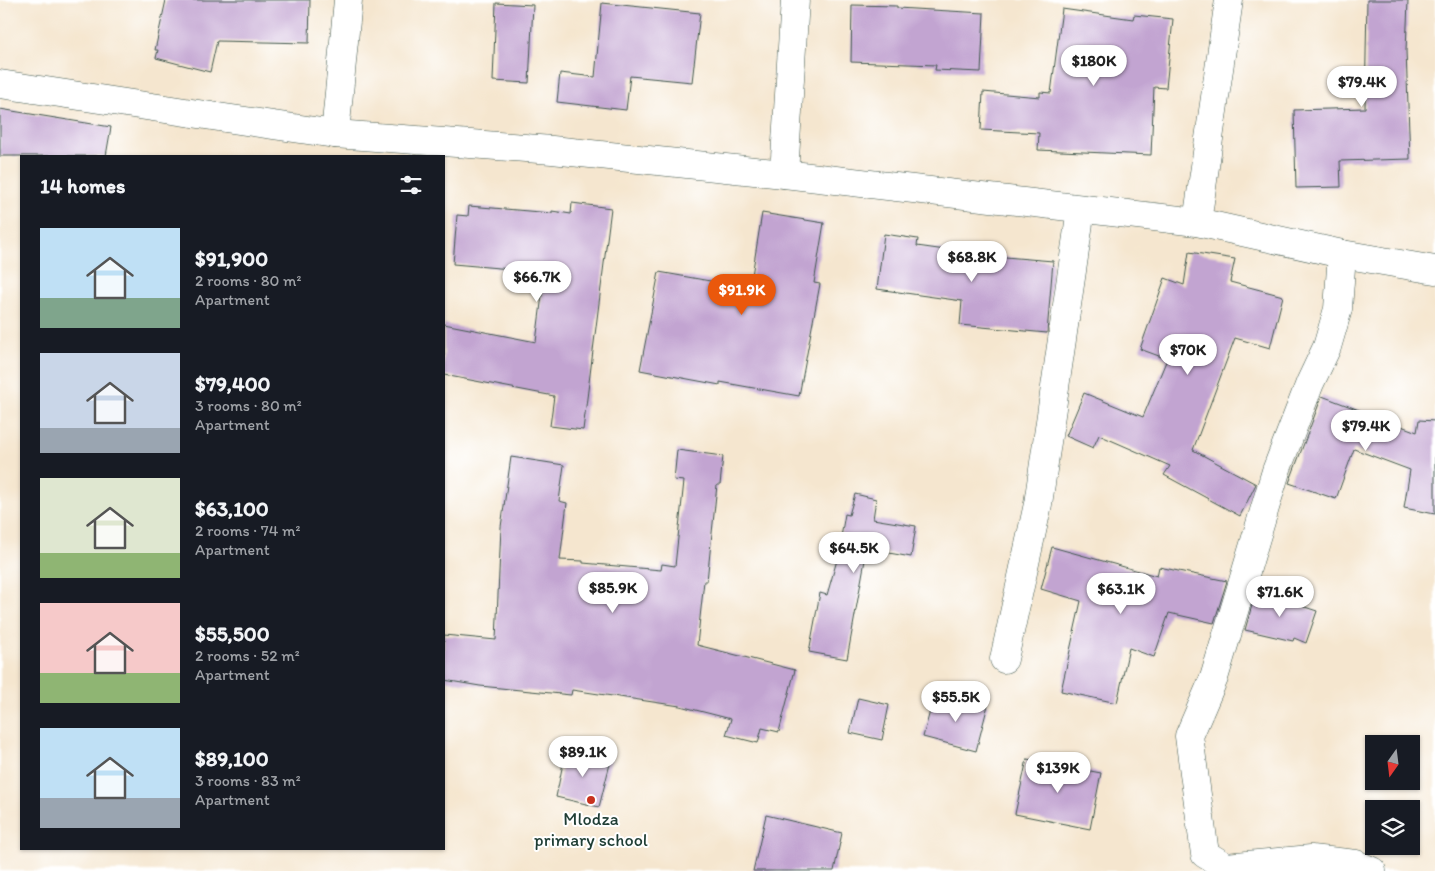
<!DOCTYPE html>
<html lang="en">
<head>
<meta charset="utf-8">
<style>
	:root { --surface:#171b24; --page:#242831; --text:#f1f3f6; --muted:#9ea1a6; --accent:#ea580c }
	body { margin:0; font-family:Itim,sans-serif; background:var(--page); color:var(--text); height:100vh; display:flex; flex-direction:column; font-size:19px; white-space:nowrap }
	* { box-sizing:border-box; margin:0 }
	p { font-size:16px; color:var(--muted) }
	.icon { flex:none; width:28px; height:28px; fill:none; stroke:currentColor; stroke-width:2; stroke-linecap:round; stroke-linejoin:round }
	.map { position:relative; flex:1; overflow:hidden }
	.details { position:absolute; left:20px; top:155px; width:425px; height:695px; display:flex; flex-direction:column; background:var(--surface); border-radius:0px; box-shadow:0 1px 4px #0004 }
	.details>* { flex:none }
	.needle { width:32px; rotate:194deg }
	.fabs { position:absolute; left:1365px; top:735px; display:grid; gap:10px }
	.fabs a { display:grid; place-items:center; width:55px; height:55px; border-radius:0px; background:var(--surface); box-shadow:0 1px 4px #0004; font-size:25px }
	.price { position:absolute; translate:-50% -42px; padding:0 11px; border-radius:18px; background:#fff; color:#222; font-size:16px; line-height:32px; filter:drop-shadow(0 1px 2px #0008) }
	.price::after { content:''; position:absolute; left:50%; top:30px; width:15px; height:11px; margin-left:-8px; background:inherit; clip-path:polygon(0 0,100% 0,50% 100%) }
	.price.selected { background:var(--accent); color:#fff }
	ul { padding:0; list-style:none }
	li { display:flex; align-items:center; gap:15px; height:125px; padding:0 20px }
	li span { display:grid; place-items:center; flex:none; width:140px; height:100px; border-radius:0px; color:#555 }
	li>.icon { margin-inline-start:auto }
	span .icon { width:60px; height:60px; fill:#fffc; stroke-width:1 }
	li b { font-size:21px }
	h2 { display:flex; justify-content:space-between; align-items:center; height:60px; padding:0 20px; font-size:21px }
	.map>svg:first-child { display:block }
	.building { fill:#c2a4d1 }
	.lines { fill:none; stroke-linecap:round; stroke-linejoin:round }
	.minor-casing { stroke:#3f564b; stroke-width:29 }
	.minor { stroke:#fff; stroke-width:28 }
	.poi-dot { fill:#c8321e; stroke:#fff; stroke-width:2 }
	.labels { text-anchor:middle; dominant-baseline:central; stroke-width:4; stroke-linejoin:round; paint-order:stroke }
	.poi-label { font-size:18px; fill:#1f3d34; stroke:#fff }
</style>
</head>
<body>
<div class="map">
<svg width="1435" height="871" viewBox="0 0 1435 871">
	<rect width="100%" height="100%" fill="#fff"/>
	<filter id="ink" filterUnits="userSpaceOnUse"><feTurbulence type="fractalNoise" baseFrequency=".02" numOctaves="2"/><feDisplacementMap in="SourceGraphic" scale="10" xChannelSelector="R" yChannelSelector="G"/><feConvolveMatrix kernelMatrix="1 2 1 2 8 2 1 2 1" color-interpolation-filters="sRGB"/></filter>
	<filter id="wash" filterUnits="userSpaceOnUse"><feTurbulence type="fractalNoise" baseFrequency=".0096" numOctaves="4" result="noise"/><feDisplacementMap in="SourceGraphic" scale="20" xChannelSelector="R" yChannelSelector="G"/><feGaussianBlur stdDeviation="1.12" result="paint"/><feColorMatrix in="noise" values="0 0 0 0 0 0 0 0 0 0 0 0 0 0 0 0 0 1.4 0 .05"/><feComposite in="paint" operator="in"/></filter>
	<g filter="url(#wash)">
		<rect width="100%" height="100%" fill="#f5e6cf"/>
		<g id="blocks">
			<g class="building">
				<path d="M166 0H310L309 43 217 41 210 72 156 58 158 50H155Z"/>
				<path d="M1367 0H1408L1406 51 1410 159 1340 161 1341 187 1296 188 1294 110 1365 108Z"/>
				<path d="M496 3 533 5 529 83 493 81Z"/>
				<path d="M602 3 700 13 692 82 630 76 626 110 557 102 560 73 595 77Z"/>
				<path d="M852 5 897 6V8L984 13 981 72 935 70 936 65 851 62Z"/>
				<path d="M1062 9 1133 19 1134 15 1173 19 1166 88 1154 87 1151 155 1038 150 1039 133 981 130 983 92 1040 97V92L1051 93Z"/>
				<path d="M0 109 111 127 106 156H0Z"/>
				<path d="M572 203 611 208 583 430 550 426 554 396 444 375V324L536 342 545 272 453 264 457 215 468 216 469 206 552 213V211L571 214Z"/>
				<path d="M762 213 824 223 814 283 820 284 799 396 720 382V385L640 370 659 272 750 288Z"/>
				<path d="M884 234 918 239 917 246 981 255 1053 261 1047 333 960 325 962 301 877 289Z"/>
				<path d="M1189 252 1235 259 1230 282 1283 296 1270 348 1235 338 1193 450 1256 484 1240 516 1164 475 1170 466 1099 435 1093 448 1066 436 1084 393 1143 417 1167 359 1140 349 1165 278 1184 285Z"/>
				<path d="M1322 396 1417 432 1419 420 1435 421V514L1404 508 1410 470 1354 449 1336 499 1289 483Z"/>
				<path d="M677 450 723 456 720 485H717L707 581H704L697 645 795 670 779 732 762 728 758 743 726 735 731 719 680 706 572 690 571 695 480 686 444 680V635L496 640 501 527 511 457 564 465 559 501 567 503 560 560 583 561V563L661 570 662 564 675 566 684 481 674 480Z"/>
				<path d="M855 494 876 499 873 519 916 526 911 557 867 549 847 659 809 652 820 593 827 595 837 560 845 514 849 515Z"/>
				<path d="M1052 547 1157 576 1159 567 1227 581 1214 623 1169 613 1154 657 1129 648 1117 703 1061 691 1081 601 1041 589Z"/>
				<path d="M1256 591 1317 611 1306 643 1294 638 1293 641 1245 630Z"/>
				<path d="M858 698 889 705 882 740 850 733Z"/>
				<path d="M960 698 988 705 976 751 923 737 933 700 957 707Z"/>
				<path d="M566 749 611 760 599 807 556 797Z"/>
				<path d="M1027 759 1101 773 1090 829 1015 814Z"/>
				<path d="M766 815 842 833 834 871H753Z"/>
			</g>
		</g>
	</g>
	<g filter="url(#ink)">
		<use href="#blocks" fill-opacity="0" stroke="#3f564b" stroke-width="1"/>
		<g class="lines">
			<defs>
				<g id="minor">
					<path d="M0 84 225 118 335 134 552 150 784 174 1197 222 1342 254 1435 270"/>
					<path d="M335 134 348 0"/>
					<path d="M784 174 795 0"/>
					<path d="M1197 222 1229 0"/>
					<path d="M1342 254 1338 309 1327 347 1310 383 1276 471 1214 678 1189 736 1205 854 1226 867 1311 859 1356 864 1372 871"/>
					<path d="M1004 659 1038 504 1081 209"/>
				</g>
			</defs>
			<use href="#minor" class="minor-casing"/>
			<use href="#minor" class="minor"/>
		</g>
	</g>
	<circle class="poi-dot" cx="591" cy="800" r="5"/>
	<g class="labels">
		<g class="poi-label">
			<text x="591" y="819">Mlodza<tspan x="591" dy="21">primary school</tspan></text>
		</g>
	</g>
</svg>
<div class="fabs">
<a><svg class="needle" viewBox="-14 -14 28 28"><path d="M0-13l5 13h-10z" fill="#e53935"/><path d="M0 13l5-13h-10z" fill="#9ea1a6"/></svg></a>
<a><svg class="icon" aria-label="layers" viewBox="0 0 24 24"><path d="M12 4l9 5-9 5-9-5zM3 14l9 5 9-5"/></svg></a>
</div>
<b class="price" style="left:1094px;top:87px">$180K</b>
<b class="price" style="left:1362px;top:108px">$79.4K</b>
<b class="price" style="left:972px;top:283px">$68.8K</b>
<b class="price" style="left:537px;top:303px">$66.7K</b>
<b class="price selected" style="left:742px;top:316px">$91.9K</b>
<b class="price" style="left:1188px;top:376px">$70K</b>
<b class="price" style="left:1366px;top:452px">$79.4K</b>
<b class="price" style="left:854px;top:574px">$64.5K</b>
<b class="price" style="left:613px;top:614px">$85.9K</b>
<b class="price" style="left:1121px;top:615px">$63.1K</b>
<b class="price" style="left:1280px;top:618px">$71.6K</b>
<b class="price" style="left:956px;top:723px">$55.5K</b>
<b class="price" style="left:583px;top:778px">$89.1K</b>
<b class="price" style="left:1058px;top:794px">$139K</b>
<section class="details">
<h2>14 homes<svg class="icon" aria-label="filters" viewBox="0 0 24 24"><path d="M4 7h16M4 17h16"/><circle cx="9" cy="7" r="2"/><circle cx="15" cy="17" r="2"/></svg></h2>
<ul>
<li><span style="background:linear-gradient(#bfe0f5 70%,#7fa58c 0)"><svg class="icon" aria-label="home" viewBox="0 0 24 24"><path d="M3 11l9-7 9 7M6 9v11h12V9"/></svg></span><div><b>$91,900</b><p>2 rooms · 80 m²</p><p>Apartment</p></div></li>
<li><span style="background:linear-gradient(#c9d6e8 75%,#9aa5b1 0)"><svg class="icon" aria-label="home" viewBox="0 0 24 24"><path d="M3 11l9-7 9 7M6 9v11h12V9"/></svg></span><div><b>$79,400</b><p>3 rooms · 80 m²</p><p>Apartment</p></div></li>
<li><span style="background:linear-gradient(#dfe7d0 75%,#8fb573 0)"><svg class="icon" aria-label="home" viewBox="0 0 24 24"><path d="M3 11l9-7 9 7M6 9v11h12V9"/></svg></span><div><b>$63,100</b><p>2 rooms · 74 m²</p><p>Apartment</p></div></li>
<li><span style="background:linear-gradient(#f6c9c9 70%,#8fb573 0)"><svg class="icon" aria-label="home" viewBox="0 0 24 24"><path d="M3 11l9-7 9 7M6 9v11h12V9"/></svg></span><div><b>$55,500</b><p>2 rooms · 52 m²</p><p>Apartment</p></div></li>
<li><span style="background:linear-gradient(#bfe0f5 70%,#9aa5b1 0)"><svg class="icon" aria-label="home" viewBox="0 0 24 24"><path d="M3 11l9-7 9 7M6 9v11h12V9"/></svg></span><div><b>$89,100</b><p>3 rooms · 83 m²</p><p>Apartment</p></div></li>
</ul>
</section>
</div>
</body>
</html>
